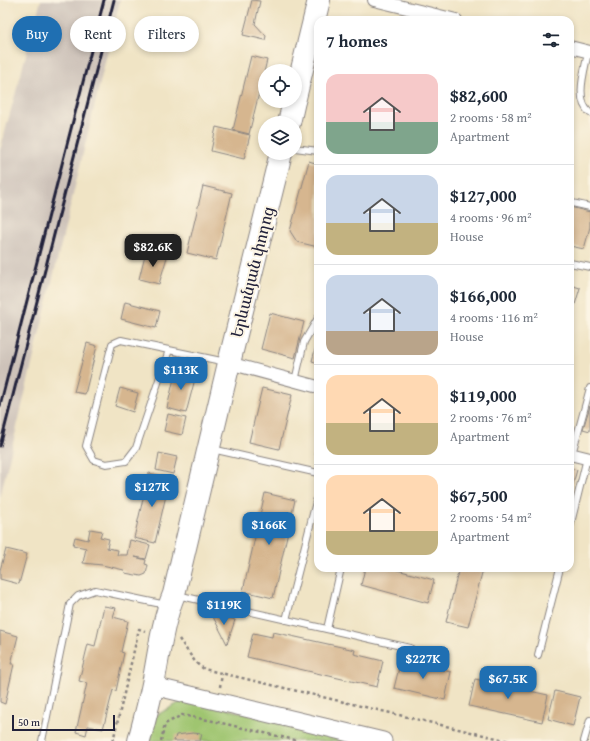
<!DOCTYPE html>
<html lang="en">
<head>
<meta charset="utf-8">
<style>
	:root { --surface:#fff; --page:#f6f6f7; --text:#1f2937; --muted:#747a83; --line:#e0e1e3; --accent:#1f6fb2 }
	body { margin:0; font-family:"Gentium Book Plus","Noto Serif Armenian",serif; background:var(--page); color:var(--text); height:100vh; display:flex; flex-direction:column; font-size:15px; white-space:nowrap }
	* { box-sizing:border-box; margin:0 }
	p { font-size:13px; color:var(--muted) }
	.icon { flex:none; width:22px; height:22px; fill:none; stroke:currentColor; stroke-width:2; stroke-linecap:round; stroke-linejoin:round }
	.map { position:relative; flex:1; overflow:hidden }
	.panel { position:absolute; left:314px; top:16px; width:260px; height:556px; display:flex; flex-direction:column; background:var(--surface); border-radius:12px; box-shadow:0 2px 6px #0003 }
	.panel>* { flex:none }
	.guide { position:absolute; left:12px; top:16px; width:242px; height:36px; display:flex; gap:8px }
	.tools { position:absolute; left:258px; top:64px; display:grid; gap:8px }
	.tools a { display:grid; place-items:center; width:44px; height:44px; border-radius:50%; background:var(--surface); box-shadow:0 2px 6px #0003; font-size:20px }
	.scale { position:absolute; left:12px; bottom:10px; width:103px; box-sizing:border-box; padding-left:4px; border:2px solid #22223b; border-top:0; font-size:11px; line-height:14px; white-space:nowrap; color:#22223b; -webkit-text-stroke:3px #fcf5e5; paint-order:stroke }
	.price { position:absolute; translate:-50% -34px; padding:0 9px; border-radius:8px; background:var(--accent); color:#fff; font-size:13px; line-height:26px; filter:drop-shadow(0 1px 2px #0008) }
	.price::after { content:''; position:absolute; left:50%; top:24px; width:12px; height:9px; margin-left:-6px; background:inherit; clip-path:polygon(0 0,100% 0,50% 100%) }
	.price.selected { background:#222; color:#fff }
	ul { padding:0; list-style:none }
	li { display:flex; align-items:center; gap:12px; height:100px; padding:0 12px }
	li+li { border-top:1px solid var(--line) }
	li span { display:grid; place-items:center; flex:none; width:112px; height:80px; border-radius:12px; color:#555 }
	li>.icon { margin-inline-start:auto }
	span .icon { width:48px; height:48px; fill:#fffc; stroke-width:1 }
	li b { font-size:17px }
	h2 { display:flex; justify-content:space-between; align-items:center; height:48px; padding:0 12px; font-size:17px }
	.tag { padding:0 14px; border-radius:18px; background:var(--surface); box-shadow:0 2px 6px #0003; font-size:14px; line-height:36px }
	.tag.selected { background:var(--accent); color:#fff }
	.map>svg:first-child { display:block }
	.industrial { fill:#cdc2b9 }
	.park { fill:#9fc56f; stroke:#607455 }
	.building { fill:#d6b68f }
	.lines { fill:none; stroke-linecap:round; stroke-linejoin:round }
	.lane-casing { stroke:#898380; stroke-width:8 }
	.street-casing { stroke:#898380; stroke-width:14 }
	.secondary-casing { stroke:#898380; stroke-width:19 }
	.highway-casing { stroke:#898380; stroke-width:24 }
	.path { stroke:#898380; stroke-width:2.5; stroke-dasharray:3 3; stroke-linecap:butt }
	.lane { stroke:#fff; stroke-width:6 }
	.street { stroke:#fff; stroke-width:12 }
	.secondary { stroke:#fff; stroke-width:17 }
	.highway { stroke:#fff; stroke-width:22 }
	.rail { stroke:#22223b; stroke-width:3 }
	.labels { text-anchor:middle; dominant-baseline:central; stroke-width:4; stroke-linejoin:round; paint-order:stroke }
	.street-label { font-size:16px; fill:#22223b; stroke:#fcf5e5 }
</style>
</head>
<body>
<div class="map">
<svg width="590" height="741" viewBox="0 0 590 741">
	<rect width="100%" height="100%" fill="#fcf5e5"/>
	<filter id="ink" filterUnits="userSpaceOnUse"><feTurbulence type="fractalNoise" baseFrequency=".025" numOctaves="2"/><feDisplacementMap in="SourceGraphic" scale="8" xChannelSelector="R" yChannelSelector="G"/><feConvolveMatrix kernelMatrix="1 2 1 2 8 2 1 2 1" color-interpolation-filters="sRGB"/></filter>
	<filter id="wash" filterUnits="userSpaceOnUse"><feTurbulence type="fractalNoise" baseFrequency=".012" numOctaves="4" result="noise"/><feDisplacementMap in="SourceGraphic" scale="16" xChannelSelector="R" yChannelSelector="G"/><feGaussianBlur stdDeviation="0.9" result="paint"/><feColorMatrix in="noise" values="0 0 0 0 0 0 0 0 0 0 0 0 0 0 0 0 0 1.4 0 .05"/><feComposite in="paint" operator="in"/></filter>
	<g filter="url(#wash)">
		<rect width="100%" height="100%" fill="#f0e4c5"/>
		<path class="industrial" d="M41 0H120L0 497V150Z"/>
		<path class="park" d="M186 699 358 741H150L155 716Z"/>
		<g id="blocks">
			<g class="building">
				<path d="M252 0 260 1 255 24 266 36 265 40 243 35Z"/>
				<path d="M251 56 267 60 249 134 233 130Z"/>
				<path d="M216 127 250 135 244 159 211 151Z"/>
				<path d="M309 161 318 164V247L297 242 290 231Z"/>
				<path d="M203 186 232 193 216 260 187 253Z"/>
				<path d="M570 207 590 212V227L584 249 570 246Z"/>
				<path d="M146 251 167 257 159 284 139 279Z"/>
				<path d="M570 285 580 288 570 321Z"/>
				<path d="M125 302 160 311 156 328 121 319Z"/>
				<path d="M270 313 304 322 295 358 261 349Z"/>
				<path d="M317 342H318V363L312 361Z"/>
				<path d="M87 343 97 346 85 394 74 392Z"/>
				<path d="M176 370 196 375 186 413 167 408Z"/>
				<path d="M120 388 138 393 133 412 115 406Z"/>
				<path d="M262 388 292 395 279 449 249 442Z"/>
				<path d="M590 406V431L583 429Z"/>
				<path d="M168 414 186 418 182 435 164 431Z"/>
				<path d="M317 444H318V456L315 455Z"/>
				<path d="M159 453 177 457 173 474 156 470Z"/>
				<path d="M570 468 577 470 570 494Z"/>
				<path d="M149 473 170 478 155 543 134 538Z"/>
				<path d="M265 493 295 500 273 598 243 591Z"/>
				<path d="M90 529 102 531 100 537 109 539 107 548 118 550 117 555H127L130 540 150 545 146 559 135 557 146 560 145 564 148 565 146 574 141 576 125 573 124 570 102 565 83 563 86 548 73 545 75 537 88 540Z"/>
				<path d="M6 549 27 554 19 584 0 579V570Z"/>
				<path d="M365 568H390L434 580 428 603 361 585Z"/>
				<path d="M459 568 483 569 468 627 446 622Z"/>
				<path d="M104 606 116 608 113 617 128 621 121 652 124 653 116 691 113 690 103 729 88 726 86 735 76 732 87 683 79 681 88 644 95 646Z"/>
				<path d="M211 613 235 620 227 644 223 636Z"/>
				<path d="M0 631 18 636 11 664H14L5 704 0 702Z"/>
				<path d="M273 632 355 650 354 654 383 661 377 687 247 657 253 633 272 637Z"/>
				<path d="M401 660 451 672 445 700 394 688Z"/>
				<path d="M475 679 548 695 542 722 469 706Z"/>
				<path d="M555 691 580 697 573 726 548 719Z"/>
				<path d="M193 733 202 734 200 741H174L176 735Z"/>
			</g>
		</g>
	</g>
	<g filter="url(#ink)">
		<use href="#blocks" fill-opacity="0" stroke="#898380" stroke-width="1"/>
		<g class="lines">
			<defs>
				<g id="lane">
					<path d="M414 20 416 10"/>
					<path d="M588 52C585 70 574 100 590 113"/>
					<path d="M295 148 318 151"/>
					<path d="M572 203 590 207"/>
					<path d="M570 263 590 267"/>
					<path d="M169 350 136 448 126 461 106 464 94 460 86 446 112 344 121 340 226 362"/>
					<path d="M295 381 304 342 318 318"/>
					<path d="M212 449 318 473"/>
					<path d="M572 454 590 388"/>
					<path d="M570 527 587 458"/>
					<path d="M177 595 410 648"/>
					<path d="M286 620 318 494"/>
					<path d="M327 629 341 568"/>
					<path d="M538 655 560 568"/>
					<path d="M42 741 70 604 78 596 95 590 166 605"/>
					<path d="M584 741 590 720"/>
				</g>
				<g id="street">
					<path d="M374 0 456 20"/>
					<path d="M570 47 590 52"/>
					<path d="M229 363 318 387"/>
					<path d="M570 454 590 459"/>
				</g>
				<path id="secondary" d="M153 686 383 741"/>
				<g id="highway">
					<path d="M295 98 319 0"/>
					<path d="M289 123 294 101"/>
					<path d="M139 741C144 722 149 703 153 684 159 654 162 623 174 594L229 363 281 153"/>
				</g>
			</defs>
			<use href="#lane" class="lane-casing"/>
			<use href="#street" class="street-casing"/>
			<use href="#secondary" class="secondary-casing"/>
			<use href="#highway" class="highway-casing"/>
			<g class="path">
				<path d="M179 639 196 663 204 669 509 741"/>
				<path d="M220 687 222 674"/>
				<path d="M113 741 139 629 145 631"/>
				<path d="M161 741 165 724 182 715 213 721 299 741"/>
			</g>
			<use href="#lane" class="lane"/>
			<use href="#street" class="street"/>
			<use href="#secondary" class="secondary"/>
			<use href="#highway" class="highway"/>
			<g class="rail">
				<path d="M0 406 104 0"/>
				<path d="M0 446 114 0"/>
			</g>
		</g>
	</g>
	<g class="labels">
		<g class="street-label">
			<text transform="translate(252 272) rotate(-76)">Երևանյան փողոց</text>
		</g>
	</g>
</svg>
<div class="tools">
<a><svg class="icon" aria-label="locate" viewBox="0 0 24 24"><circle cx="12" cy="12" r="6"/><path d="M12 2v4M12 18v4M2 12h4M18 12h4"/></svg></a>
<a><svg class="icon" aria-label="layers" viewBox="0 0 24 24"><path d="M12 4l9 5-9 5-9-5zM3 14l9 5 9-5"/></svg></a>
</div>
<div class="scale">50 m</div>
<b class="price selected" style="left:153px;top:268px">$82.6K</b>
<b class="price" style="left:181px;top:391px">$113K</b>
<b class="price" style="left:152px;top:508px">$127K</b>
<b class="price" style="left:269px;top:546px">$166K</b>
<b class="price" style="left:224px;top:626px">$119K</b>
<b class="price" style="left:423px;top:680px">$227K</b>
<b class="price" style="left:508px;top:700px">$67.5K</b>
<div class="guide">
<a class="tag selected">Buy</a>
<a class="tag">Rent</a>
<a class="tag">Filters</a>
</div>
<section class="panel">
<h2>7 homes<svg class="icon" aria-label="filters" viewBox="0 0 24 24"><path d="M4 7h16M4 17h16"/><circle cx="9" cy="7" r="2"/><circle cx="15" cy="17" r="2"/></svg></h2>
<ul>
<li><span style="background:linear-gradient(#f6c9c9 60%,#7fa58c 0)"><svg class="icon" aria-label="home" viewBox="0 0 24 24"><path d="M3 11l9-7 9 7M6 9v11h12V9"/></svg></span><div><b>$82,600</b><p>2 rooms · 58 m²</p><p>Apartment</p></div></li>
<li><span style="background:linear-gradient(#c9d6e8 60%,#c2b280 0)"><svg class="icon" aria-label="home" viewBox="0 0 24 24"><path d="M3 11l9-7 9 7M6 9v11h12V9"/></svg></span><div><b>$127,000</b><p>4 rooms · 96 m²</p><p>House</p></div></li>
<li><span style="background:linear-gradient(#c9d6e8 70%,#b9a48a 0)"><svg class="icon" aria-label="home" viewBox="0 0 24 24"><path d="M3 11l9-7 9 7M6 9v11h12V9"/></svg></span><div><b>$166,000</b><p>4 rooms · 116 m²</p><p>House</p></div></li>
<li><span style="background:linear-gradient(#ffd9b3 60%,#c2b280 0)"><svg class="icon" aria-label="home" viewBox="0 0 24 24"><path d="M3 11l9-7 9 7M6 9v11h12V9"/></svg></span><div><b>$119,000</b><p>2 rooms · 76 m²</p><p>Apartment</p></div></li>
<li><span style="background:linear-gradient(#ffd9b3 70%,#c2b280 0)"><svg class="icon" aria-label="home" viewBox="0 0 24 24"><path d="M3 11l9-7 9 7M6 9v11h12V9"/></svg></span><div><b>$67,500</b><p>2 rooms · 54 m²</p><p>Apartment</p></div></li>
</ul>
</section>
</div>
</body>
</html>
